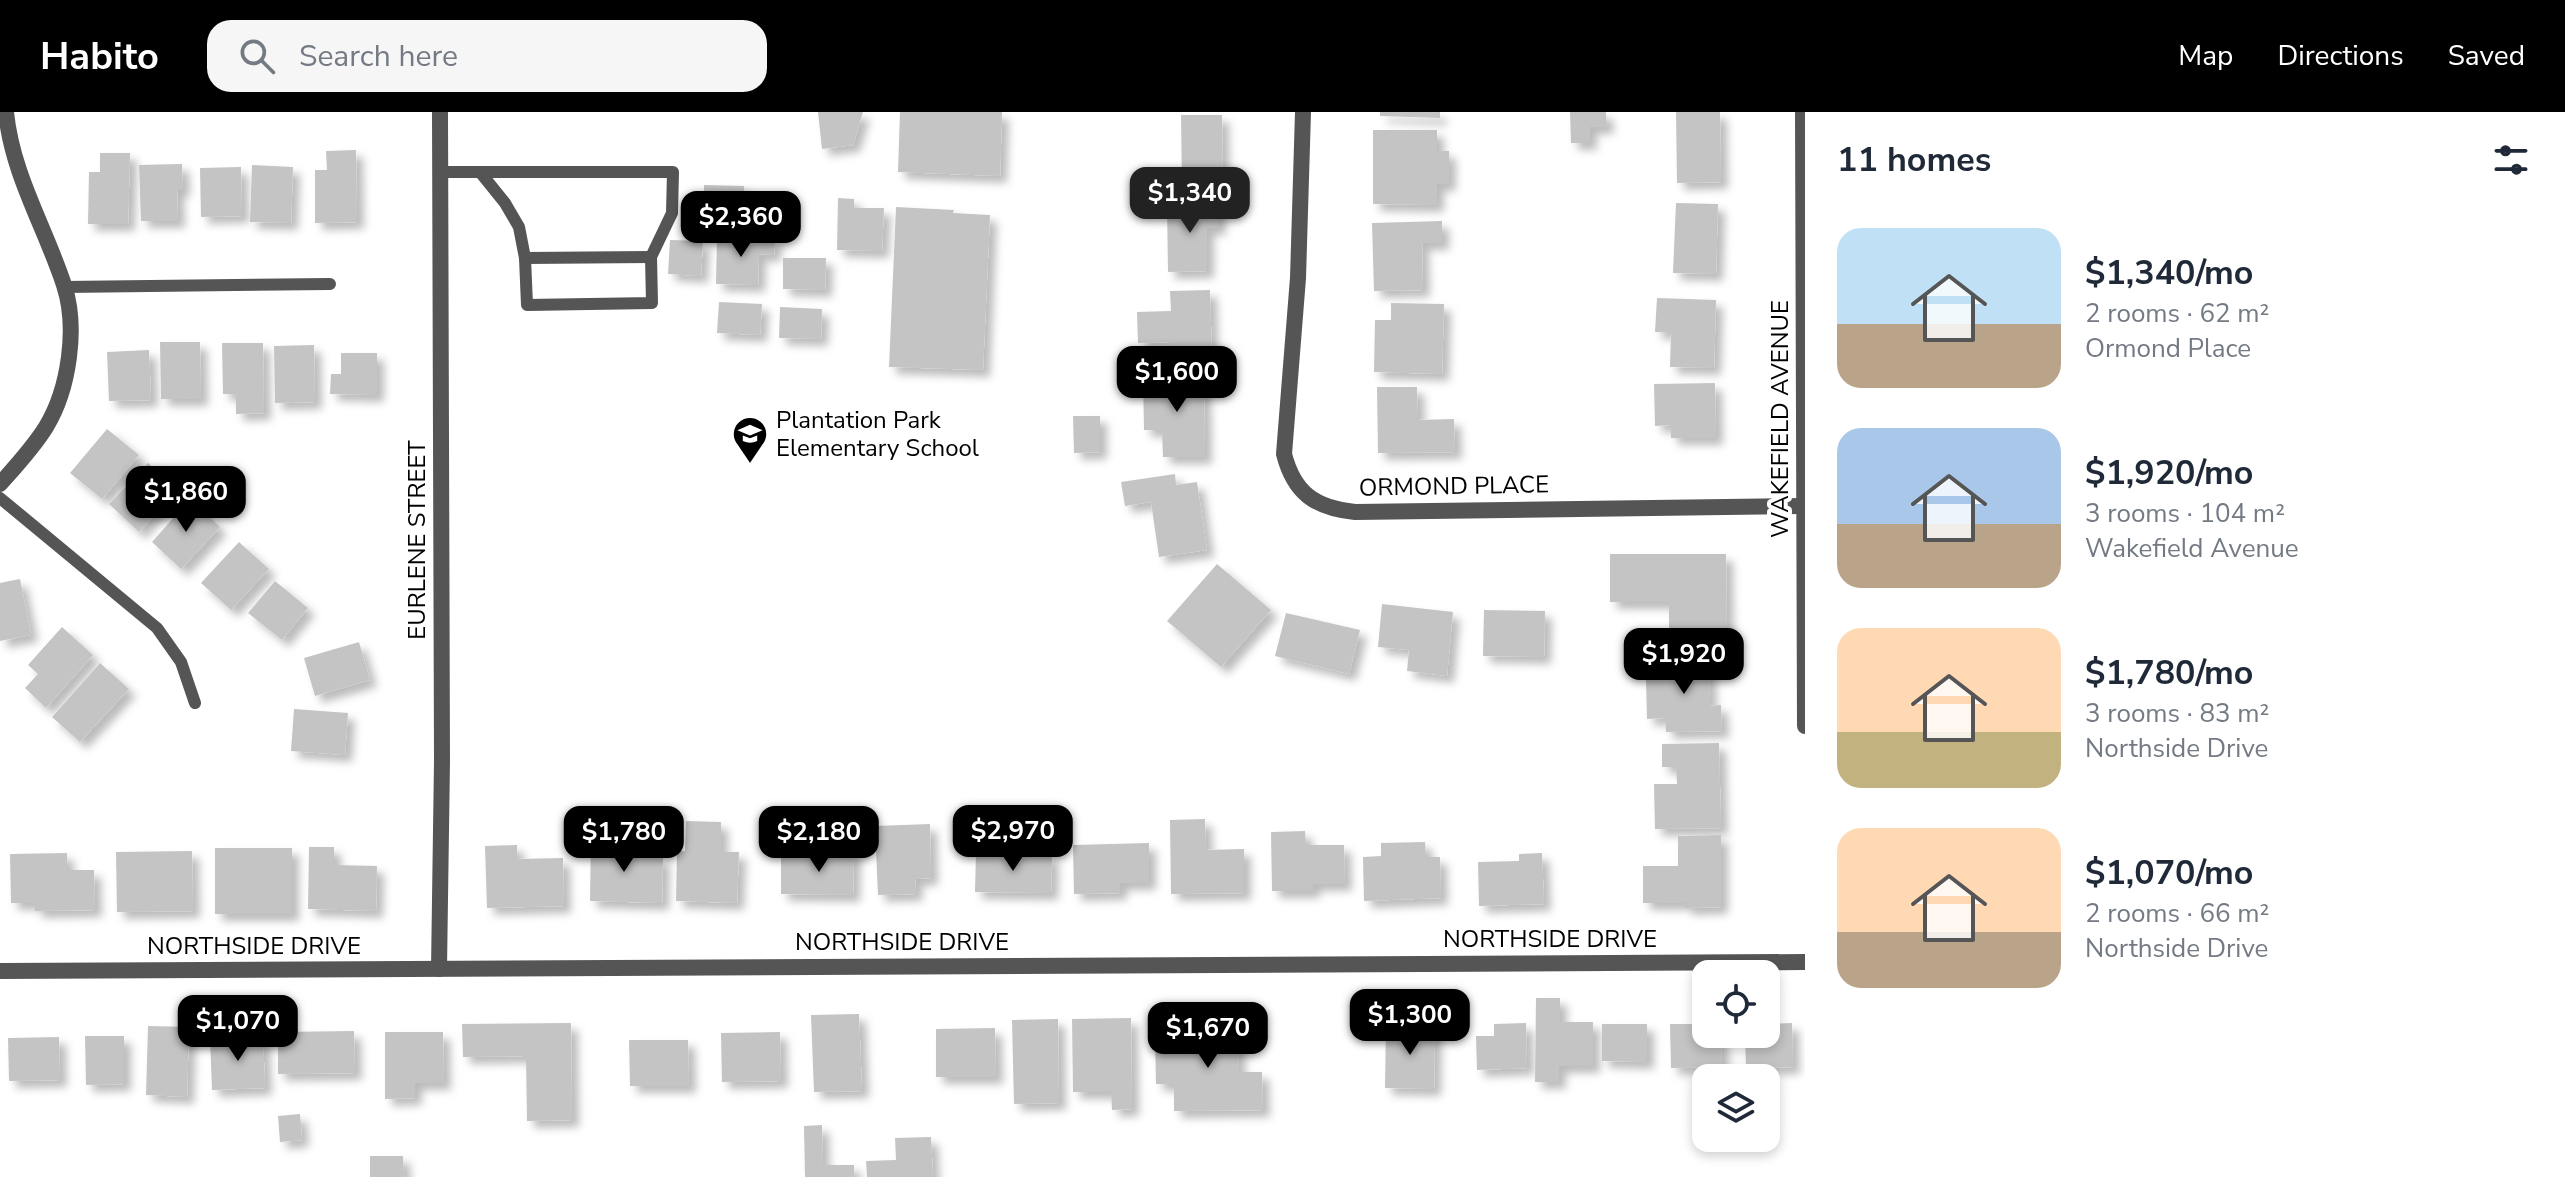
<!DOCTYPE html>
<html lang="en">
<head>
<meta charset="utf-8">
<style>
	:root { --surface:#fff; --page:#f6f6f7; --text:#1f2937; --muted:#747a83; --accent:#000 }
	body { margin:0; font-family:"Nunito Sans",sans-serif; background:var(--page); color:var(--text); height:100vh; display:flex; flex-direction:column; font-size:30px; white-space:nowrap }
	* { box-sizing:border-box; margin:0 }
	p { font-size:26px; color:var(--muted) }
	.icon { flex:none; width:44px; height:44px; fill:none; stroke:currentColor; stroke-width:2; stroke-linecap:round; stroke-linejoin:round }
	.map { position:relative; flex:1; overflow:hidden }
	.panel { display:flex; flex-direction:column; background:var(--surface); width:760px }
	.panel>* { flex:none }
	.fabs { position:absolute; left:1692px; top:848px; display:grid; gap:16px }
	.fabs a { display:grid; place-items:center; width:88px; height:88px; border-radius:16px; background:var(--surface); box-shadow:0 4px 12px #0003; font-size:40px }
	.price { position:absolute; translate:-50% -68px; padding:0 18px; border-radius:16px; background:var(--accent); color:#fff; font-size:26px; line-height:52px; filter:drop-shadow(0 2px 4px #0008) }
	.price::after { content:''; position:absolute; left:50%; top:48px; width:24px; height:18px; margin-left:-12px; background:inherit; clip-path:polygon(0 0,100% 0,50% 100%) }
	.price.on { background:#222; color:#fff }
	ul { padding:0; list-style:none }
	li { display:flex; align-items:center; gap:24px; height:200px; padding:0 32px }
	li span { display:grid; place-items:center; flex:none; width:224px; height:160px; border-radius:24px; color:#555 }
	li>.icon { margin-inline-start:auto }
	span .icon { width:96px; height:96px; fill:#fffc; stroke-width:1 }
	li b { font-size:34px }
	h2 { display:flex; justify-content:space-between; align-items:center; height:96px; padding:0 32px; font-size:34px }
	header { display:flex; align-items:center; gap:48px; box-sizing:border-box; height:112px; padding:0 40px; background:var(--accent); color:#fff }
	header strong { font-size:38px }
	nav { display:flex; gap:44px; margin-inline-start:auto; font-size:28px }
	.search { width:560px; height:72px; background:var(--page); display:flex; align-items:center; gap:20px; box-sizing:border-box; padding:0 28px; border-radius:24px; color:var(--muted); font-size:30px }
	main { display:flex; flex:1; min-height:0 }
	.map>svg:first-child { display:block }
	.building { fill:#c4c4c4; filter:url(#shadow) }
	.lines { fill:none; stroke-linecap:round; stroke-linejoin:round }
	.service { stroke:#555; stroke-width:12 }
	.minor { stroke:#555; stroke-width:16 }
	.labels { text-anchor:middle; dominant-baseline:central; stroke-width:8; stroke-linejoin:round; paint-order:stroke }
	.street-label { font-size:24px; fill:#000; stroke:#fff }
	.poi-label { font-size:24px; fill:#000; stroke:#fff; text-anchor:start }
</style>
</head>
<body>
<header>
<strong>Habito</strong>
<div class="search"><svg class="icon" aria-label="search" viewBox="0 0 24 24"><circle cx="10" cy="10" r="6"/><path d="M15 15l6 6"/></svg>Search here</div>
<nav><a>Map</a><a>Directions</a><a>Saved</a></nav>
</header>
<main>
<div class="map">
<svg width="1805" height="1065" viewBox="0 0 1805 1065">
	<defs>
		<filter id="shadow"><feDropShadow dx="7" dy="7" stdDeviation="4" flood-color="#0004"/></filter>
	</defs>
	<rect width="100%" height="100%" fill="#fff"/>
	<g class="building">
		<path d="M818 0H863L853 33 822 37Z"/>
		<path d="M900 0H1002L1000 64 898 60Z"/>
		<path d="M1380 0H1440V6L1380 4Z"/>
		<path d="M1570 0H1606L1607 15H1590V31H1571Z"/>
		<path d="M1676 0H1720L1721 70 1677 71Z"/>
		<path d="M1181 3H1222L1223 74H1182Z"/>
		<path d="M1373 18H1437V39H1449V72H1437V93L1373 92Z"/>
		<path d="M356 38 357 110 315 111V58H327L326 39Z"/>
		<path d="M100 41H130L128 112H88L89 60H100Z"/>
		<path d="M182 52 183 78H177L178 109H141L139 53Z"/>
		<path d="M252 53 293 55 291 111 250 110Z"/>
		<path d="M241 55 242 104 201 105 200 56Z"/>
		<path d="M704 73 744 74V117L703 116Z"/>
		<path d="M838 86 854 87V96H884L882 139 837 138Z"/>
		<path d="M1219 90V116H1207V159L1168 160 1167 91Z"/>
		<path d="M1676 91 1718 92 1716 162 1673 161Z"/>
		<path d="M896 95 954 98 953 101 990 103 983 258 889 255Z"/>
		<path d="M1442 109V131H1422L1423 178 1374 179 1372 111Z"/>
		<path d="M717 124 775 125 774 143 759 142 758 173 716 172Z"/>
		<path d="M670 128 703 129 701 164 668 162Z"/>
		<path d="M783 146H826L825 178 783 177Z"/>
		<path d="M1210 178 1212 249 1171 251 1170 230 1138 231 1137 200 1171 199 1170 179Z"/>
		<path d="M1657 186 1716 188 1714 256 1670 255 1671 221 1655 220Z"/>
		<path d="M719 190 762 192 760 223 717 221Z"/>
		<path d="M1391 191 1444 192 1442 262 1374 260 1375 208H1391Z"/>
		<path d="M780 195 822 197 821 227 779 226Z"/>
		<path d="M160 230H200L201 287H161Z"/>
		<path d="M222 231H263L264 301 236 302V282H223Z"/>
		<path d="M314 233 315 290 275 291 274 234Z"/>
		<path d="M149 238 151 288 109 289 107 240Z"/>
		<path d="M341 241H377V283L330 282 331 262H341Z"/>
		<path d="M1204 264 1205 345H1163L1162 318H1144L1143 265Z"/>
		<path d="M1715 271 1716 326H1671L1670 313 1655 314 1654 272Z"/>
		<path d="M1377 275H1417L1418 308 1454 307 1455 340 1378 341Z"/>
		<path d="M1073 304H1100V340L1074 341Z"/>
		<path d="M107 317 139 343 102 387 70 361Z"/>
		<path d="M148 351 177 378 139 420 109 392Z"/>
		<path d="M1175 362 1176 373 1197 370 1207 438 1159 445 1151 390 1125 394 1121 370Z"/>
		<path d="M190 387 220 415 181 457 152 430Z"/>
		<path d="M239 430 269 457 231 498 201 471Z"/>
		<path d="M1610 442H1726L1727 530H1669V490H1610Z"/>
		<path d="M1217 452 1271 498 1221 555 1167 509Z"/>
		<path d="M20 467 31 523 0 529V471Z"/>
		<path d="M275 469 308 496 282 528 248 501Z"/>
		<path d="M1382 492 1453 500 1447 564 1407 559 1409 538 1378 535Z"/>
		<path d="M1484 498 1545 499 1544 545 1483 544Z"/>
		<path d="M1286 501 1360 518 1349 562 1275 544Z"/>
		<path d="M62 515 93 543 46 596 25 576 38 562 28 553Z"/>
		<path d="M359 530 370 568 315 584 304 546Z"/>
		<path d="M1709 544 1710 594 1721 593 1722 619 1666 620 1665 606 1647 607 1646 568H1661V545Z"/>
		<path d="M100 551 129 577 80 630 52 605Z"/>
		<path d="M294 597 348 601 345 643 291 639Z"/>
		<path d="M1719 631 1721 716 1655 717 1654 672H1677L1676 655H1662V632Z"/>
		<path d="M1205 707 1206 738 1244 737V781L1171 782 1170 708Z"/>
		<path d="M686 709 721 710V740H739L737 791 676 789 677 739H685Z"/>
		<path d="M930 712 931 766 915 767 916 782 878 783 875 714Z"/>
		<path d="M1305 719 1306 733H1344L1345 772H1313V779H1272L1271 720Z"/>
		<path d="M1721 723V795L1685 796V791H1643V754H1678V724Z"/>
		<path d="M591 726 628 727 627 744 663 745 662 791 590 789Z"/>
		<path d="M1425 730 1426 745H1440L1441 786 1364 789 1363 745 1381 744V731Z"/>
		<path d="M1149 731V771H1120V781L1074 782 1073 733Z"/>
		<path d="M517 733V747L563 746 564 794 487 796 485 734Z"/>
		<path d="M309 735H334V753L377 754 376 799 308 797Z"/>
		<rect x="215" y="736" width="77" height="66"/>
		<path d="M829 736H854L853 783 781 782V745L829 746Z"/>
		<path d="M192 739 193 799 117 800 116 740Z"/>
		<path d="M67 741V758H94L95 798 35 799V791H11L10 742Z"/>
		<path d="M976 741 1052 743 1051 781 975 780Z"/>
		<path d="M1542 741 1544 792 1479 794 1478 750 1519 749V742Z"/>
		<path d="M1536 886H1560V910H1593V954H1559V970H1535Z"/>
		<path d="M859 902 862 979 814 980 811 903Z"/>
		<path d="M1131 906 1132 997 1112 998 1111 980H1073L1072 907Z"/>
		<path d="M1058 907 1059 991 1014 992 1012 908Z"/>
		<path d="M1238 907 1239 960H1262L1263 998 1174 999V972H1156L1155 925 1195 924 1194 908Z"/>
		<path d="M571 911 572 1008 527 1009 526 944 463 945 462 912Z"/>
		<path d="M1526 911 1527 956 1477 958 1476 924H1494V912Z"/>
		<path d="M1792 911 1793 955 1746 956 1745 922H1766V912Z"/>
		<path d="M1602 912H1647V950L1602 949Z"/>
		<path d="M1670 912H1706V922H1721L1722 955 1671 956Z"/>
		<path d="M1386 913 1435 914 1434 977 1385 976Z"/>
		<path d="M148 914 189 915 187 985 146 983Z"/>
		<path d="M995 916 996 965H936V917Z"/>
		<path d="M354 919 355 961 278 962V920Z"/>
		<path d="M385 920H443L444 971H415V986L385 987Z"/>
		<path d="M780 920 781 969 722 970 721 921Z"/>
		<path d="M85 924H124V972L86 973Z"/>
		<path d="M263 924 265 976 212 978 210 926Z"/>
		<path d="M59 925 60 968 9 969 8 926Z"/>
		<path d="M629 928H688L689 974H630Z"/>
		<path d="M300 1002 302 1028 280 1030 278 1004Z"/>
		<path d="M822 1013 823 1053H854V1065H805L804 1014Z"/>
		<path d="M931 1025 933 1065H867L866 1049 896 1048 895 1026Z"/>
		<path d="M370 1044H403L404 1065H370Z"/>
	</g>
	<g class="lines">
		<g class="service">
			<path d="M440 60H673L672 101 651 145 652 191 527 193 525 146"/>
			<path d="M480 60 505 91 519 115 525 146 651 145"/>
			<path d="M64 175 330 172"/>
			<path d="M0 386 157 516 181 550 195 591"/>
		</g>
		<g class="minor">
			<path d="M1303 0 1298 166 1284 342C1294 381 1315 396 1355 400L1805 394"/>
			<path d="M1803 0 1805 614"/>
			<path d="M0 372C16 354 33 336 46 315 69 277 78 216 64 173 45 115 12 62 6 0"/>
			<path d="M439 857 442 649 440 0"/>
			<path d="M0 859 1805 850"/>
		</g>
	</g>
	<defs>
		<symbol id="school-pin" viewBox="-11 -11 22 30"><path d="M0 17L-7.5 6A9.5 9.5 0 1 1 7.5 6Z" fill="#000" stroke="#fff"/><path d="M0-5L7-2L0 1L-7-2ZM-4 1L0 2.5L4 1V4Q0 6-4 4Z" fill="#fff"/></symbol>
	</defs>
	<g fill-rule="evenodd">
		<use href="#school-pin" x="730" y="302" width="40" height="54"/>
	</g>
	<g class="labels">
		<g class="street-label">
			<text transform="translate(1780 307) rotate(-90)">WAKEFIELD AVENUE</text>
			<text transform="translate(1454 374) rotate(-1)">ORMOND PLACE</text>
			<text transform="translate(417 428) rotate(-90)">EURLENE STREET</text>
			<text x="1550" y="827">NORTHSIDE DRIVE</text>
			<text x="902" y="830">NORTHSIDE DRIVE</text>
			<text x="254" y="834">NORTHSIDE DRIVE</text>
		</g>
		<g class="poi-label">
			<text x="776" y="308">Plantation Park<tspan x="776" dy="28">Elementary School</tspan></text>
		</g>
	</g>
</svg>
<div class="fabs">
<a><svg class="icon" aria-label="locate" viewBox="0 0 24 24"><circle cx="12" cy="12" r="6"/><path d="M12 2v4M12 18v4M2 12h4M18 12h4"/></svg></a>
<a><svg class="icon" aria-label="layers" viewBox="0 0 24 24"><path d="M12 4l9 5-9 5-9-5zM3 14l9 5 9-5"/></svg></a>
</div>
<b class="price on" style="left:1190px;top:123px">$1,340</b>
<b class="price" style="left:741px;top:147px">$2,360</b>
<b class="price" style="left:1177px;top:302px">$1,600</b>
<b class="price" style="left:186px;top:422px">$1,860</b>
<b class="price" style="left:1684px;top:584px">$1,920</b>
<b class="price" style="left:1013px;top:761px">$2,970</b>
<b class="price" style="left:624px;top:762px">$1,780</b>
<b class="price" style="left:819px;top:762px">$2,180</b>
<b class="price" style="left:1410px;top:945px">$1,300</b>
<b class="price" style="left:238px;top:951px">$1,070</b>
<b class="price" style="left:1208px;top:958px">$1,670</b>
</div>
<section class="panel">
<h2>11 homes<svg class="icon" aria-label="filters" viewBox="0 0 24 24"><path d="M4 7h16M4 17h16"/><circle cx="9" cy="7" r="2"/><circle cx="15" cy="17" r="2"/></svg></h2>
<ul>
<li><span style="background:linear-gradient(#bfe0f5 60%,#b9a48a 0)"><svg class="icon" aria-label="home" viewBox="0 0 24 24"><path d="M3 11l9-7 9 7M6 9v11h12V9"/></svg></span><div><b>$1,340/mo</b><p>2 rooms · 62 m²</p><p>Ormond Place</p></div></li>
<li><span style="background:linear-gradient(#a9c7e8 60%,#b9a48a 0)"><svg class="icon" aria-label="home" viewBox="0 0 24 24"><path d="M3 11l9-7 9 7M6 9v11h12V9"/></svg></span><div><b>$1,920/mo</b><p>3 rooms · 104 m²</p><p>Wakefield Avenue</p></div></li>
<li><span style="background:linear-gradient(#ffd9b3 65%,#c2b280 0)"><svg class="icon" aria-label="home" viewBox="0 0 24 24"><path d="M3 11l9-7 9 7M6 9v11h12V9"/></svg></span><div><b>$1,780/mo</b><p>3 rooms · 83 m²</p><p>Northside Drive</p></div></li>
<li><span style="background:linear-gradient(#ffd9b3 65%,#b9a48a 0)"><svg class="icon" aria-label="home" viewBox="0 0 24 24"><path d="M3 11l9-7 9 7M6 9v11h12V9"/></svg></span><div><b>$1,070/mo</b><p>2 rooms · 66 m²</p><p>Northside Drive</p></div></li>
</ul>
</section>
</main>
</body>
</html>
